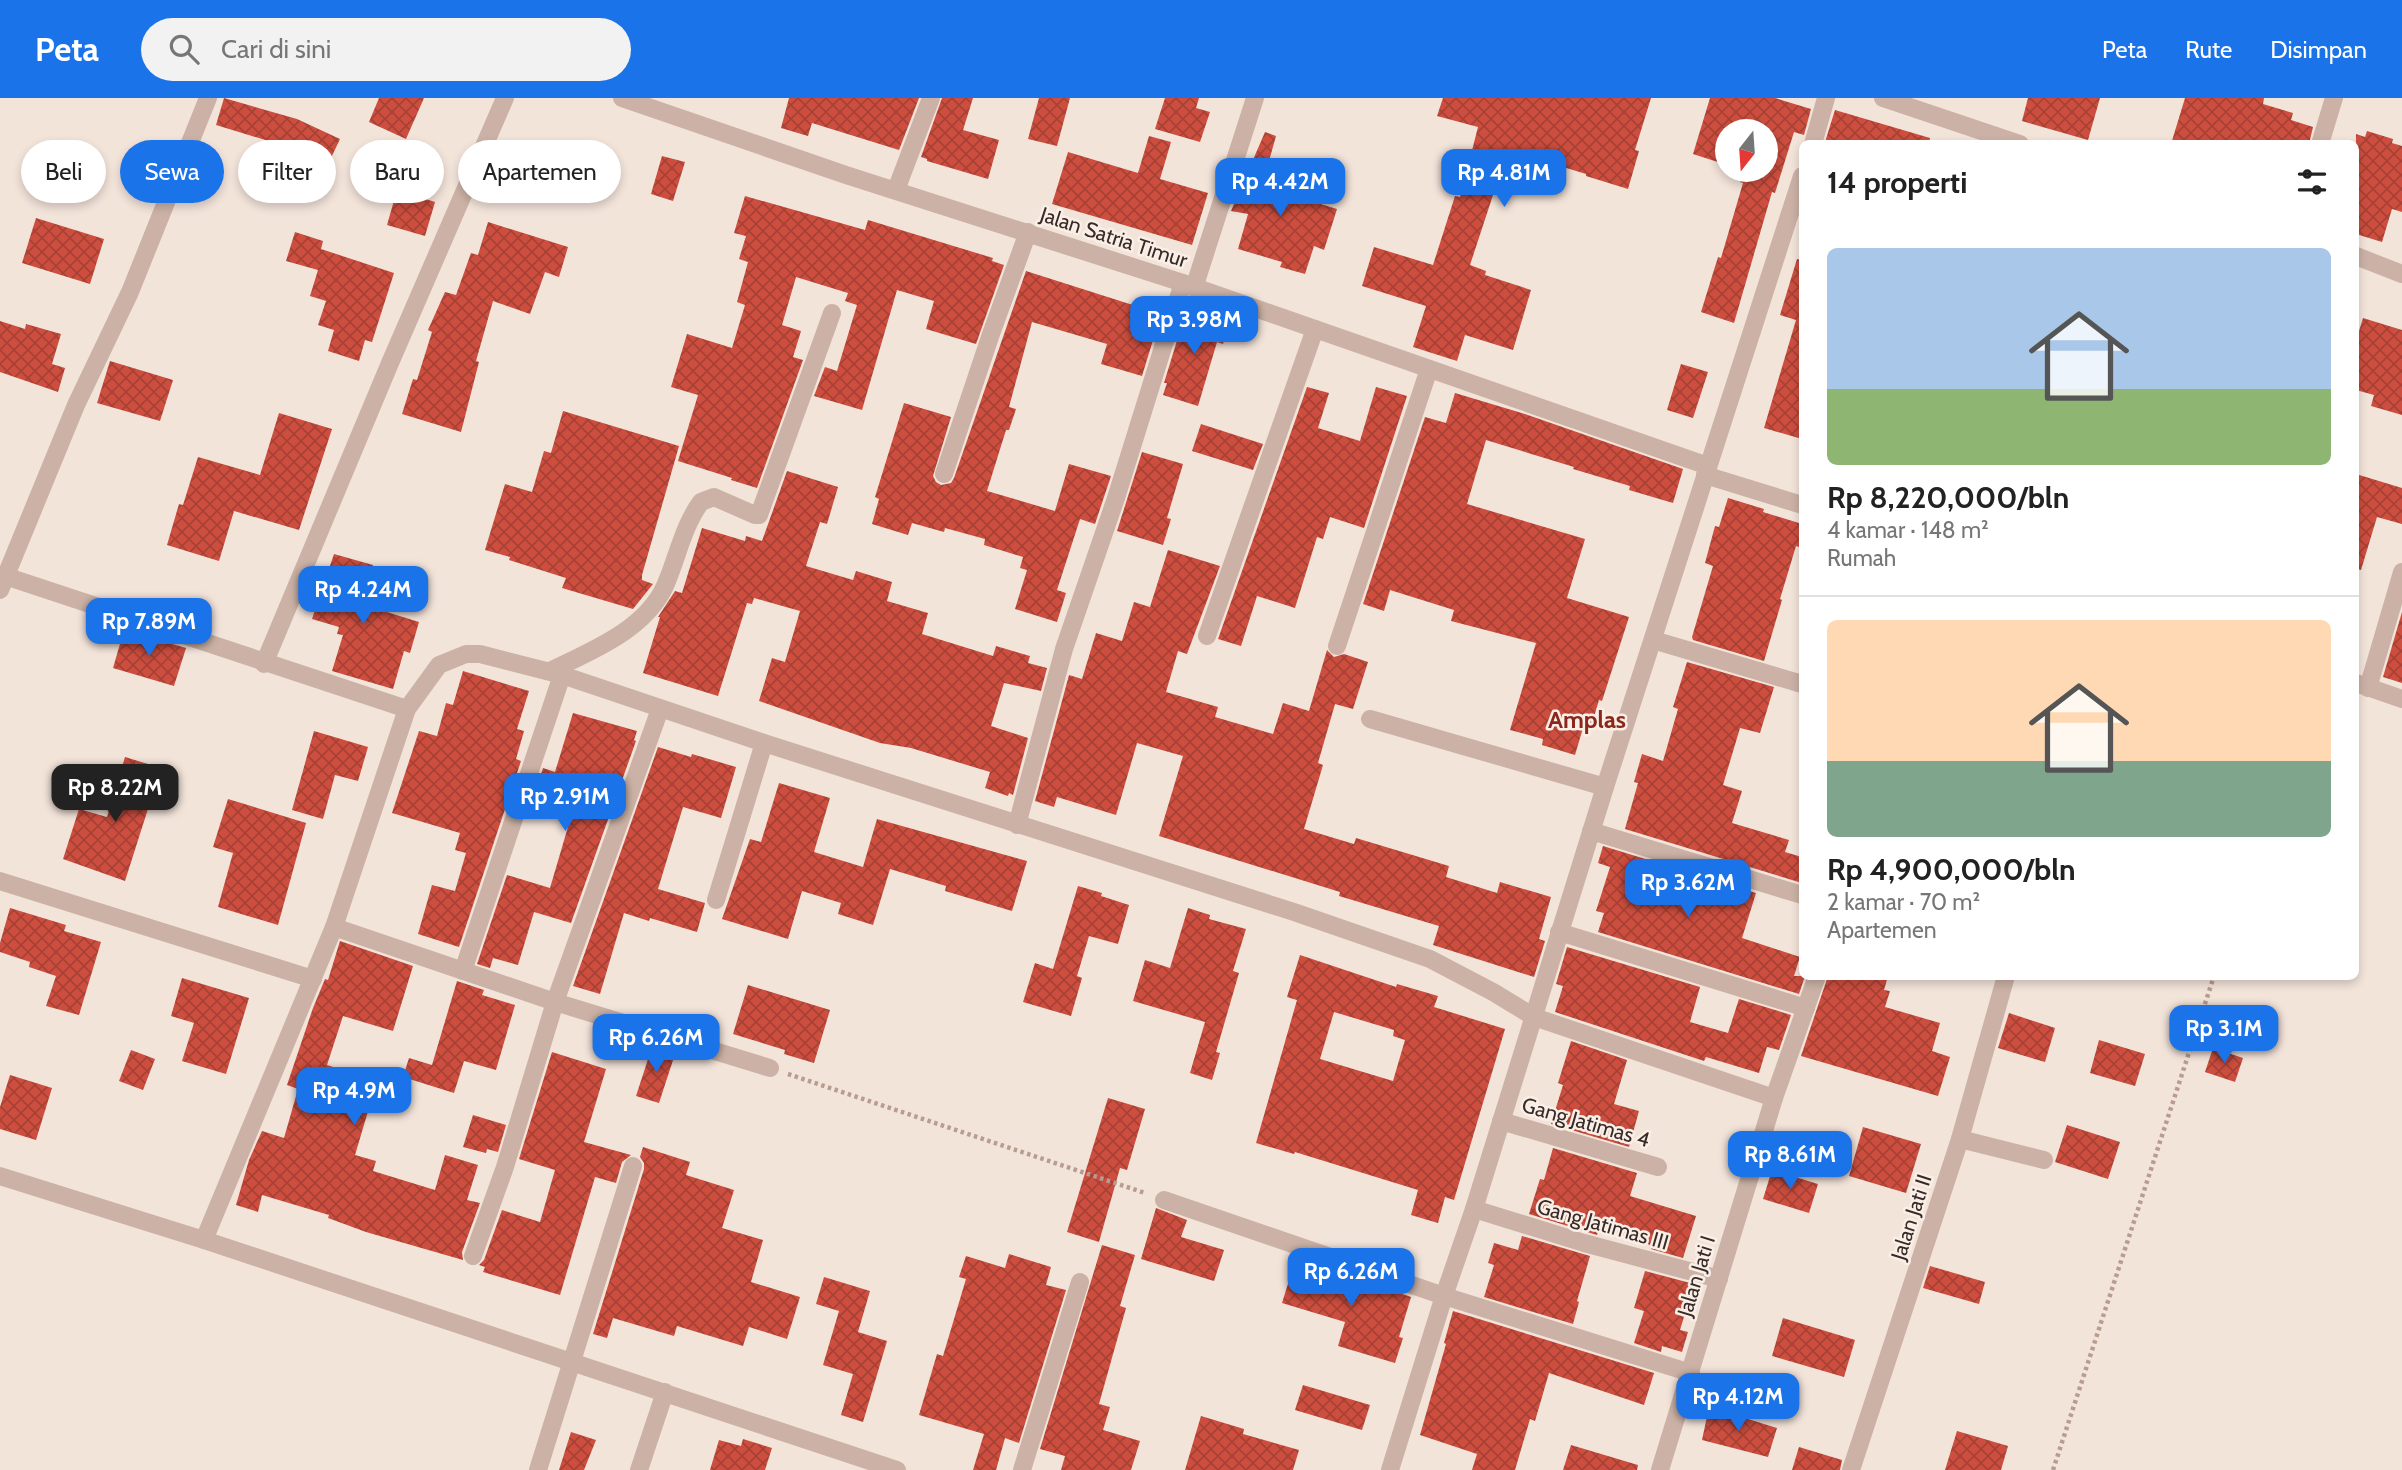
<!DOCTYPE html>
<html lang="id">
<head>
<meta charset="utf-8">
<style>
	:root { --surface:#fff; --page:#f2f2f2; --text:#222; --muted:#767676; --line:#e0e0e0; --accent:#1a73e8 }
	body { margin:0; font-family:Cabin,sans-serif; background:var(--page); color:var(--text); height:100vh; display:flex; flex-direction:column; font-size:26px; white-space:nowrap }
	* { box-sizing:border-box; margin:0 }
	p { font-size:23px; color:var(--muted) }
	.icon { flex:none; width:38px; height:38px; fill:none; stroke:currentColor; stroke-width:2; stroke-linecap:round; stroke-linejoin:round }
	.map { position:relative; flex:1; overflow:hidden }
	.drawer { position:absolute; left:1799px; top:42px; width:560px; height:840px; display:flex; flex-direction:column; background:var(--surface); border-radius:10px; box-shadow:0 4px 10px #0003 }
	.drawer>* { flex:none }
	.banner { position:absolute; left:21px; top:42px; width:665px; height:63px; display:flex; gap:14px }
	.needle { width:46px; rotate:197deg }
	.buttons { position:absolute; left:1715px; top:21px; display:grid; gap:14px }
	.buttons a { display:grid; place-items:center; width:63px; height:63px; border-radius:50%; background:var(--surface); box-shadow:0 4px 10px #0003; font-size:35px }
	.price { position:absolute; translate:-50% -60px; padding:0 16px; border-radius:14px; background:var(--accent); color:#fff; font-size:23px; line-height:46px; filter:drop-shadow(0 2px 4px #0008) }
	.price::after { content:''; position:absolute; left:50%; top:42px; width:21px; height:16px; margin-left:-10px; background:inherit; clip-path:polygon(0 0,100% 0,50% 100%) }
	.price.on { background:#222; color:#fff }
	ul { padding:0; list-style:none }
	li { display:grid; align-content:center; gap:14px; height:371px; padding:0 28px }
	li+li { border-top:2px solid var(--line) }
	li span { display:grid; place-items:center; height:217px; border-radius:10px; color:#555 }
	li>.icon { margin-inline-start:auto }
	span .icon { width:126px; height:126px; fill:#fffc; stroke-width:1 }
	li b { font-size:30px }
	h2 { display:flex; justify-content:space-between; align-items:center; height:84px; padding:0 28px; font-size:30px }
	.pill { padding:0 24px; border-radius:32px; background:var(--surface); box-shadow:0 4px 10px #0003; font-size:24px; line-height:63px }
	.pill.on { background:var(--accent); color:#fff }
	header { display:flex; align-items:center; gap:42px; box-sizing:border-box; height:98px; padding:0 35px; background:var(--accent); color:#fff }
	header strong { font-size:33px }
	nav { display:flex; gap:38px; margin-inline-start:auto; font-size:24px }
	.search { width:490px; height:63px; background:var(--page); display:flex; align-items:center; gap:18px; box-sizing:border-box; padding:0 24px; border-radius:38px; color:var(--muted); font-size:26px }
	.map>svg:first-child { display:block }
	.building { fill:url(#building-cross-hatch); fill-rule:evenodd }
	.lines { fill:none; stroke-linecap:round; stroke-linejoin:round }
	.path { stroke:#b89c90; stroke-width:4.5; stroke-dasharray:3.5 3.5; stroke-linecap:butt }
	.minor { stroke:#ccb2a6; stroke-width:18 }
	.labels { text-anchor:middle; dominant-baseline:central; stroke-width:5; stroke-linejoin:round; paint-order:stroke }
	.street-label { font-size:21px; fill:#372a27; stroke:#faefe7 }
	.quarter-label { font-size:24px; font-weight:bold; fill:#8b271b; stroke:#faefe7 }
</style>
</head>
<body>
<header>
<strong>Peta</strong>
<div class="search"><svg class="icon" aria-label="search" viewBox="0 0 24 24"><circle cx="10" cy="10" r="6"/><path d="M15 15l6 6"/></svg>Cari di sini</div>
<nav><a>Peta</a><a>Rute</a><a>Disimpan</a></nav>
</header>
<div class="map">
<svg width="2402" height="1372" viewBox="0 0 2402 1372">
	<defs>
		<pattern id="building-cross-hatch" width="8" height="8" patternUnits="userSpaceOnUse" patternTransform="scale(1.75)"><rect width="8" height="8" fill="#cd4e3f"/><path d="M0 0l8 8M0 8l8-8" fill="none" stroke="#a74135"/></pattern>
	</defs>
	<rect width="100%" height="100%" fill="#f3e4da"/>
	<g class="building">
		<path d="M224 0 297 21 340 41 321 81 279 61 285 48 216 27Z"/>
		<path d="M379 0H424L406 41 369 24Z"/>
		<path d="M789 0H919L899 52 812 25 808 38 781 30Z"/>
		<path d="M942 0H973L963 32 999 42 988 81 927 63V61L921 59Z"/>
		<path d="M1039 0H1070L1057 48 1028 41Z"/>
		<path d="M1165 0H1199L1196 10 1210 14 1200 44 1155 31Z"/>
		<path d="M1443 0H1651L1635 52 1639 53 1628 91 1586 78V76L1511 53 1499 92 1495 91 1470 167 1486 173 1485 177 1531 192 1513 252 1465 237 1457 263 1413 249 1426 208 1362 188 1374 149 1433 167 1455 98 1460 99 1478 29 1437 18Z"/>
		<path d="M1710 0H1775L1811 11 1804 37 1794 34 1775 95 1772 94 1734 225 1701 214 1718 159 1721 160 1743 85 1740 84 1743 72H1766V33H1727V67L1693 56Z"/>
		<path d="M2028 0H2100L2088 42 2022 23Z"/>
		<path d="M2185 0H2264L2263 6 2293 15 2291 22 2313 29 2309 46H2171Z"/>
		<path d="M1835 12 1930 40 1929 46 1825 44Z"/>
		<path d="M2367 33 2393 41 2392 45 2402 48V114L2392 111 2382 144 2356 136V36L2365 39Z"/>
		<path d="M1265 34 1276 38 1262 88 1337 111 1324 152 1314 148 1305 176 1280 169 1282 164 1238 151 1248 116 1231 113Z"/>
		<path d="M1149 38 1171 44 1160 81 1208 95 1192 147 1052 106 1068 54 1138 75Z"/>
		<path d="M516 58 579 76 572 103 508 85Z"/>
		<path d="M662 58 685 64 673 103 651 96Z"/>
		<path d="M397 92 435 104 425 138 387 127Z"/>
		<path d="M745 98 865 132 868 122 993 160 992 163 1004 167 976 246 926 231 934 203 897 192 862 312 814 298 825 269 837 273 857 207 845 203 848 195 796 179 782 227 801 233 793 259 803 262 757 390 731 382 732 380 678 363 698 297 671 289 687 236 732 250 745 207 737 204 748 164 739 161 746 138 734 135Z"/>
		<path d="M36 120 104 141 90 186 22 165Z"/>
		<path d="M488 124 568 149 559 179 545 174 530 216 493 203 476 263 479 264 461 334 402 316 413 281 417 282 432 234 428 232 445 194 456 197 471 155 478 157Z"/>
		<path d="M295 134 323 143 321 151 394 175 372 244 365 242 359 263 328 253 334 232 318 227 326 203 310 198 318 172 286 163Z"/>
		<path d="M1797 161 1802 162V341L1764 330 1796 222 1780 217Z"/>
		<path d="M1026 173 1161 216 1142 278 1101 266 1107 246 1032 224 1009 309 1016 311 1009 332H1006L987 393 1055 413 1069 366 1111 378 1095 426 1080 421 1057 492 1066 495 1057 524 1015 511 1027 472 1020 470 1023 459 984 447 985 441 945 430 944 434 912 425 908 437 872 426 879 401 875 399 904 305 951 319 933 378 936 384 941 387 951 385 954 380Z"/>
		<path d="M1190 210 1230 222 1223 246 1217 244 1198 308 1163 297 1167 285H1164L1183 223 1186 224Z"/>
		<path d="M2363 220 2402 232V317L2371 308 2374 297 2356 292V243Z"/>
		<path d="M0 223 25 231 26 226 61 236 52 266 65 270 58 294 0 274Z"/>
		<path d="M110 263 173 282 160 323 97 305Z"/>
		<path d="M1681 266 1708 274 1693 320 1667 312Z"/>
		<path d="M1307 289 1329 295 1318 330 1360 343 1376 289 1407 298 1364 430 1330 419 1323 441 1317 439 1295 510 1257 498 1241 548 1218 541Z"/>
		<path d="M1455 295 1525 316 1683 371 1673 405 1629 392 1630 388 1573 371 1574 369 1486 342 1467 406 1585 441 1567 500 1629 519 1602 603 1599 602 1590 632 1583 630 1575 657 1542 647 1543 641 1510 632 1536 545 1451 523 1454 512 1390 492 1384 513 1363 506 1425 319 1446 325Z"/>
		<path d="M563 313 679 348 642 477V482L653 486 633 511 562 490 566 480 509 462 510 459 485 452 505 386 532 394 544 353 551 355Z"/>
		<path d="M279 315 332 331 299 432 234 413 219 463 167 447 179 406 183 407 198 359 260 377Z"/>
		<path d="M1201 326 1263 346 1253 372 1192 353Z"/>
		<path d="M1142 354 1183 366 1167 420 1171 421 1163 447 1117 433Z"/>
		<path d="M787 373 838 389 827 426 820 424 806 468 853 482 856 473 892 484 887 503 928 515 922 536 993 558 996 548 1030 558 1028 565 1047 570 1041 593 1004 585 991 628 1028 640 1013 697 1009 695 1008 698 985 690 990 674 911 650 880 645 759 603 772 560 785 564 800 513 754 500 752 506 747 505 718 598 643 575 660 519H658L675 493 682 495 702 430 745 443 746 438 762 443Z"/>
		<path d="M2356 376 2402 390V426L2377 419 2361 472 2356 471Z"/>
		<path d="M1728 400 1764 411 1763 414 1802 426V437L1799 449 1796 448 1780 501 1782 502 1764 563 1693 542 1692 539 1713 468 1705 465 1715 428 1719 429Z"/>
		<path d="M1168 452 1220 468 1187 556 1178 553 1166 594 1218 609 1215 619 1273 636 1283 605 1309 613 1327 552 1334 559 1344 556 1368 564 1353 611 1335 606 1318 665 1323 667 1304 731 1354 746 1356 740 1449 768 1446 779 1497 795 1500 784 1551 799 1539 841 1545 843 1534 879 1433 847 1439 828 1339 798 1340 794 1159 738 1183 658 1137 645 1116 717 1057 699 1054 709 1035 703 1069 577 1082 581 1096 535 1122 543 1134 504 1150 509Z"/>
		<path d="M334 456 373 467 361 506 419 524 410 555 404 553 393 591 332 573 343 537 337 536 339 529 312 521Z"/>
		<path d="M2402 514V585L2383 579Z"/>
		<path d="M124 532 186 550 174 588 113 570Z"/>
		<path d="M1687 564 1774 589 1760 635 1740 630 1723 687 1742 693 1732 725 1789 742 1785 754 1802 759V785L1625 731 1638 685 1634 684 1642 656 1663 663 1678 611 1673 609Z"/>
		<path d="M463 573 529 593 517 631 524 633 516 661 521 663 459 849 418 836 432 787 455 793 466 755 455 752 460 735 392 715 419 633 437 638 446 605 453 607Z"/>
		<path d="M573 615 637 633 634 642 636 643 571 825 534 814 518 867 493 860 490 870 477 866 507 777 550 790 575 705 535 694 543 670 555 674Z"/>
		<path d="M314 633 368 649 358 683 335 677 323 721 292 712Z"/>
		<path d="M658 649 691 659 692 656 736 669 721 720 683 709 658 791 705 805 697 834 650 820 649 823 624 815 600 896 573 888Z"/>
		<path d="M125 659 161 670 125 783 63 761 79 711 107 719Z"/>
		<path d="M779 685 830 700 814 754 863 769 877 721 1027 763 1012 813 945 793 946 788 890 771 873 827 838 816 841 805 802 793 788 841 722 821 750 741 761 744Z"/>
		<path d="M228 701 306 725 278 827 218 809 233 755 213 749Z"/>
		<path d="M1603 748 1756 795 1742 840 1800 859 1794 878H1805L1799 896 1598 834 1604 815 1596 813 1610 769 1598 765Z"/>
		<path d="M1078 788 1102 795 1101 798 1129 807 1118 846 1089 838 1077 878 1082 880 1071 918 1023 904 1035 865 1053 871Z"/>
		<path d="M10 810 66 827 64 833 101 844 79 917 46 908 56 878 29 869 30 864 0 854V845Z"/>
		<path d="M1188 810 1210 817 1209 821 1246 831 1233 873 1239 875 1216 954 1220 955 1212 982 1190 975 1205 924 1133 903 1145 862 1170 870Z"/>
		<path d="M340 843 413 868 393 933 343 918 327 967 377 983 355 1057 376 1063 373 1073 435 1092 445 1057 478 1067 467 1102 480 1105 462 1154 463 1162 366 1134 328 1120 329 1117 262 1097 258 1114 236 1107 249 1062 262 1033 284 1040 298 991 287 987 313 910 325 881 328 882Z"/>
		<path d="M1567 849 1700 889 1690 924 1728 935 1739 901 1791 917 1779 952 1767 949 1759 975 1706 959 1704 963 1555 914 1563 888 1556 886Z"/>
		<path d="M1300 857 1396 889 1397 886 1438 898 1434 909 1505 931 1454 1102 1445 1099 1438 1125 1411 1117 1418 1092 1295 1054 1294 1056 1256 1045 1297 902 1287 899ZM1334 914 1394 932 1393 938 1405 942 1393 983 1320 961Z"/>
		<path d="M1828 878H1888L1884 892 1890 893 1885 909 1940 925 1932 953 1950 959 1938 998 1801 958Z"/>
		<path d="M182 880 249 900 226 976 182 963 194 925 171 918Z"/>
		<path d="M457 883 484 892 482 897 515 907 496 972 464 963 454 995 403 979 409 960 432 967Z"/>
		<path d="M748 887 830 912 814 965 784 956 785 952 733 936Z"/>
		<path d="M2009 915 2055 930 2045 964 1998 950Z"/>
		<path d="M2099 942 2145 956 2135 988 2090 975Z"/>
		<path d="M1571 943 1627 962 1614 1006 1639 1013 1629 1049 1551 1026 1563 987 1558 985Z"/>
		<path d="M653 946 676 953 659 1005 636 998Z"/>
		<path d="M2213 950 2243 960 2235 984 2205 974Z"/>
		<path d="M131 952 155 961 143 992 119 983Z"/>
		<path d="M552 954 606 971 584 1044 631 1057 622 1064 616 1085 595 1079 560 1197 483 1174 485 1169 479 1167 484 1162 502 1112 540 1124 555 1072 519 1061Z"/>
		<path d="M10 977 52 990 36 1042 0 1031V1009Z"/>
		<path d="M1108 1000 1145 1011 1127 1072 1120 1070 1099 1144 1067 1134Z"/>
		<path d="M473 1017 506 1027 498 1054 487 1051 486 1055 463 1049Z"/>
		<path d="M2067 1027 2120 1044 2108 1081 2055 1064Z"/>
		<path d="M1863 1029 1921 1046 1906 1095 1849 1078Z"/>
		<path d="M643 1049 690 1064 686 1077 734 1092 722 1130 763 1142 751 1184 800 1199 787 1241 749 1229 743 1248 677 1228 674 1238 613 1220 607 1240 593 1236 644 1071V1065L640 1059Z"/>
		<path d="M1553 1050 1637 1075 1630 1098 1696 1118 1683 1160 1651 1151 1652 1148 1641 1143 1599 1130 1597 1137 1529 1116 1540 1081 1544 1082Z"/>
		<path d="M1772 1072 1818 1086 1809 1115 1763 1101Z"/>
		<path d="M1156 1110 1187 1122 1181 1139 1224 1152 1214 1183 1141 1161Z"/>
		<path d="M1522 1138 1590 1158 1577 1203 1579 1204 1573 1226 1484 1199 1494 1167 1488 1165 1494 1145 1518 1152Z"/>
		<path d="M1102 1147 1135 1157 1120 1208 1126 1210 1099 1306 1110 1309 1103 1332 1140 1343 1131 1372H1061L1065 1358 1040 1351Z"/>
		<path d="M1009 1156 1051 1169 1046 1187 1066 1192 1019 1345 1005 1340 996 1372H973L984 1336 919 1317 937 1256 943 1258 966 1181 959 1179 966 1158 1005 1170Z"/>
		<path d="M1296 1160 1411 1199 1399 1239 1403 1240 1395 1265 1338 1248 1345 1224 1282 1205Z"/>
		<path d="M1930 1168 1985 1184 1979 1206 1923 1190Z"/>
		<path d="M1645 1173 1694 1186 1680 1232 1688 1234 1682 1254 1662 1248 1661 1254 1634 1245 1644 1213 1634 1210Z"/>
		<path d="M824 1179 870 1193 858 1234 887 1243 863 1324 841 1317 853 1276 823 1267 839 1213 816 1206Z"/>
		<path d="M1453 1213 1654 1275 1644 1307 1549 1275 1535 1323 1530 1321 1515 1372H1472L1477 1356 1420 1337 1446 1246 1444 1245Z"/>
		<path d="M1783 1220 1855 1242 1844 1279 1772 1258Z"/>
		<path d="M1303 1287 1370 1307 1362 1332 1295 1312Z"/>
		<path d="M1709 1309 1777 1330 1768 1359 1702 1342Z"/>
		<path d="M1201 1318 1244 1331 1243 1336 1299 1352 1293 1372H1185Z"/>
		<path d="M1957 1333 2008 1348 2001 1372H1945Z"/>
		<path d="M571 1334 596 1342 584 1372H559Z"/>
		<path d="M743 1341 772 1350 765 1372H710L719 1342 741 1348Z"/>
		<path d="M1571 1347 1638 1367 1637 1372H1563Z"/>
		<path d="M1799 1349 1842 1362 1840 1372H1792Z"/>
	</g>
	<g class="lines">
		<g class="path">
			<path d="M788 976 1145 1095"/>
			<path d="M2053 1372 2214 878"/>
		</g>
		<g class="minor">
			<path d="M622 0 846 77 1183 185 1708 368"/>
			<path d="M1883 0 2020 46"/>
			<path d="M1813 46 1826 0"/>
			<path d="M2320 46 2334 0"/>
			<path d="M896 92 931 0"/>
			<path d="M2356 158 2402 176"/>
			<path d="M1194 190 1255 0"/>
			<path d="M944 376 991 236 1028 134"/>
			<path d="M1705 377 1802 407"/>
			<path d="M5 478 407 611"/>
			<path d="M0 492 76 307 130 194 208 0"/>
			<path d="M1207 538 1315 231"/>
			<path d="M1653 542 1802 586"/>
			<path d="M1337 548 1429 271"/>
			<path d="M264 566 390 265 505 0"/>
			<path d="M550 573C591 553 645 532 665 488 677 461 683 428 701 404L714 399 755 417H759L832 215"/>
			<path d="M2356 585 2402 601"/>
			<path d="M2368 590 2402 474"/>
			<path d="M1370 621 1605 689"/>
			<path d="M1017 727 1064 551 1116 400 1183 185"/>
			<path d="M1591 733 1802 797"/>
			<path d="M0 783 313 881"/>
			<path d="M716 802 764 645"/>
			<path d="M334 829 555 904 770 970"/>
			<path d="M1559 834 1806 910"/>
			<path d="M463 873 562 577"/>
			<path d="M1501 1023 1658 1069"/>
			<path d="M1960 1041 2044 1062"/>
			<path d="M0 1078 204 1142 897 1372"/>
			<path d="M1164 1102 1444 1198 1691 1275"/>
			<path d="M1474 1111 1584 1145 1719 1181"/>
			<path d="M204 1142 334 829 407 611 439 567 466 556H480L562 577 764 645 1294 814 1430 861 1493 894 1534 919 1774 1000"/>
			<path d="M473 1158 505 1069 555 904 660 611"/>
			<path d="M538 1372 633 1068"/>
			<path d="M639 1372 665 1294"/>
			<path d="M1022 1372 1080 1184"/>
			<path d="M1390 1372 1444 1198 1474 1111 1605 689 1802 78"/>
			<path d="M1660 1372 1774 1000 1817 878"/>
			<path d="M1851 1372 1960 1041 2006 878"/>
		</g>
	</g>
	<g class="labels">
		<g class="street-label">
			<text transform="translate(1114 139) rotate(18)">Jalan Satria Timur</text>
			<text transform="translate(1586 1024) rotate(16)">Gang Jatimas 4</text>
			<text transform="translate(1911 1119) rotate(-72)">Jalan Jati II</text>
			<text transform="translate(1603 1126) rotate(16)">Gang Jatimas III</text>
			<text transform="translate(1696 1178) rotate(-73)">Jalan Jati I</text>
		</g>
		<g class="quarter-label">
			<text x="1587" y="621">Amplas</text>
		</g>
	</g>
</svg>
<div class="buttons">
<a><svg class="needle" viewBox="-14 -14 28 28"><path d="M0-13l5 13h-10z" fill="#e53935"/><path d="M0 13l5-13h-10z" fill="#767676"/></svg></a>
</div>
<b class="price" style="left:1504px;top:111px">Rp 4.81M</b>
<b class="price" style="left:1280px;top:120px">Rp 4.42M</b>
<b class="price" style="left:1194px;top:258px">Rp 3.98M</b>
<b class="price" style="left:363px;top:528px">Rp 4.24M</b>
<b class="price" style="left:149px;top:560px">Rp 7.89M</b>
<b class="price on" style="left:115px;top:726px">Rp 8.22M</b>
<b class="price" style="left:565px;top:735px">Rp 2.91M</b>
<b class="price" style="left:1688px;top:821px">Rp 3.62M</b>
<b class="price" style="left:2224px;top:967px">Rp 3.1M</b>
<b class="price" style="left:656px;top:976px">Rp 6.26M</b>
<b class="price" style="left:354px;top:1029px">Rp 4.9M</b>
<b class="price" style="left:1790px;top:1093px">Rp 8.61M</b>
<b class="price" style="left:1351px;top:1210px">Rp 6.26M</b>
<b class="price" style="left:1738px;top:1335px">Rp 4.12M</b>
<div class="banner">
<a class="pill">Beli</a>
<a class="pill on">Sewa</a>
<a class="pill">Filter</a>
<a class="pill">Baru</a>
<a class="pill">Apartemen</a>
</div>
<section class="drawer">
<h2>14 properti<svg class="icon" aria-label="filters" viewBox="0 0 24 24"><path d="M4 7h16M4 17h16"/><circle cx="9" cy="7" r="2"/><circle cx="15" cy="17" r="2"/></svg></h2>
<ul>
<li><span style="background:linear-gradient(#a9c7e8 65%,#8fb573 0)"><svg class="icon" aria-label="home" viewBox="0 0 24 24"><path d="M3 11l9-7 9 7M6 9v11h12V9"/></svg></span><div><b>Rp 8,220,000/bln</b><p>4 kamar · 148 m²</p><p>Rumah</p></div></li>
<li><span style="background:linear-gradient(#ffd9b3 65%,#7fa58c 0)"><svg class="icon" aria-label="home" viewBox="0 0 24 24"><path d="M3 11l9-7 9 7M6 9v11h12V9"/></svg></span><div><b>Rp 4,900,000/bln</b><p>2 kamar · 70 m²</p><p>Apartemen</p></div></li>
</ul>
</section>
</div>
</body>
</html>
